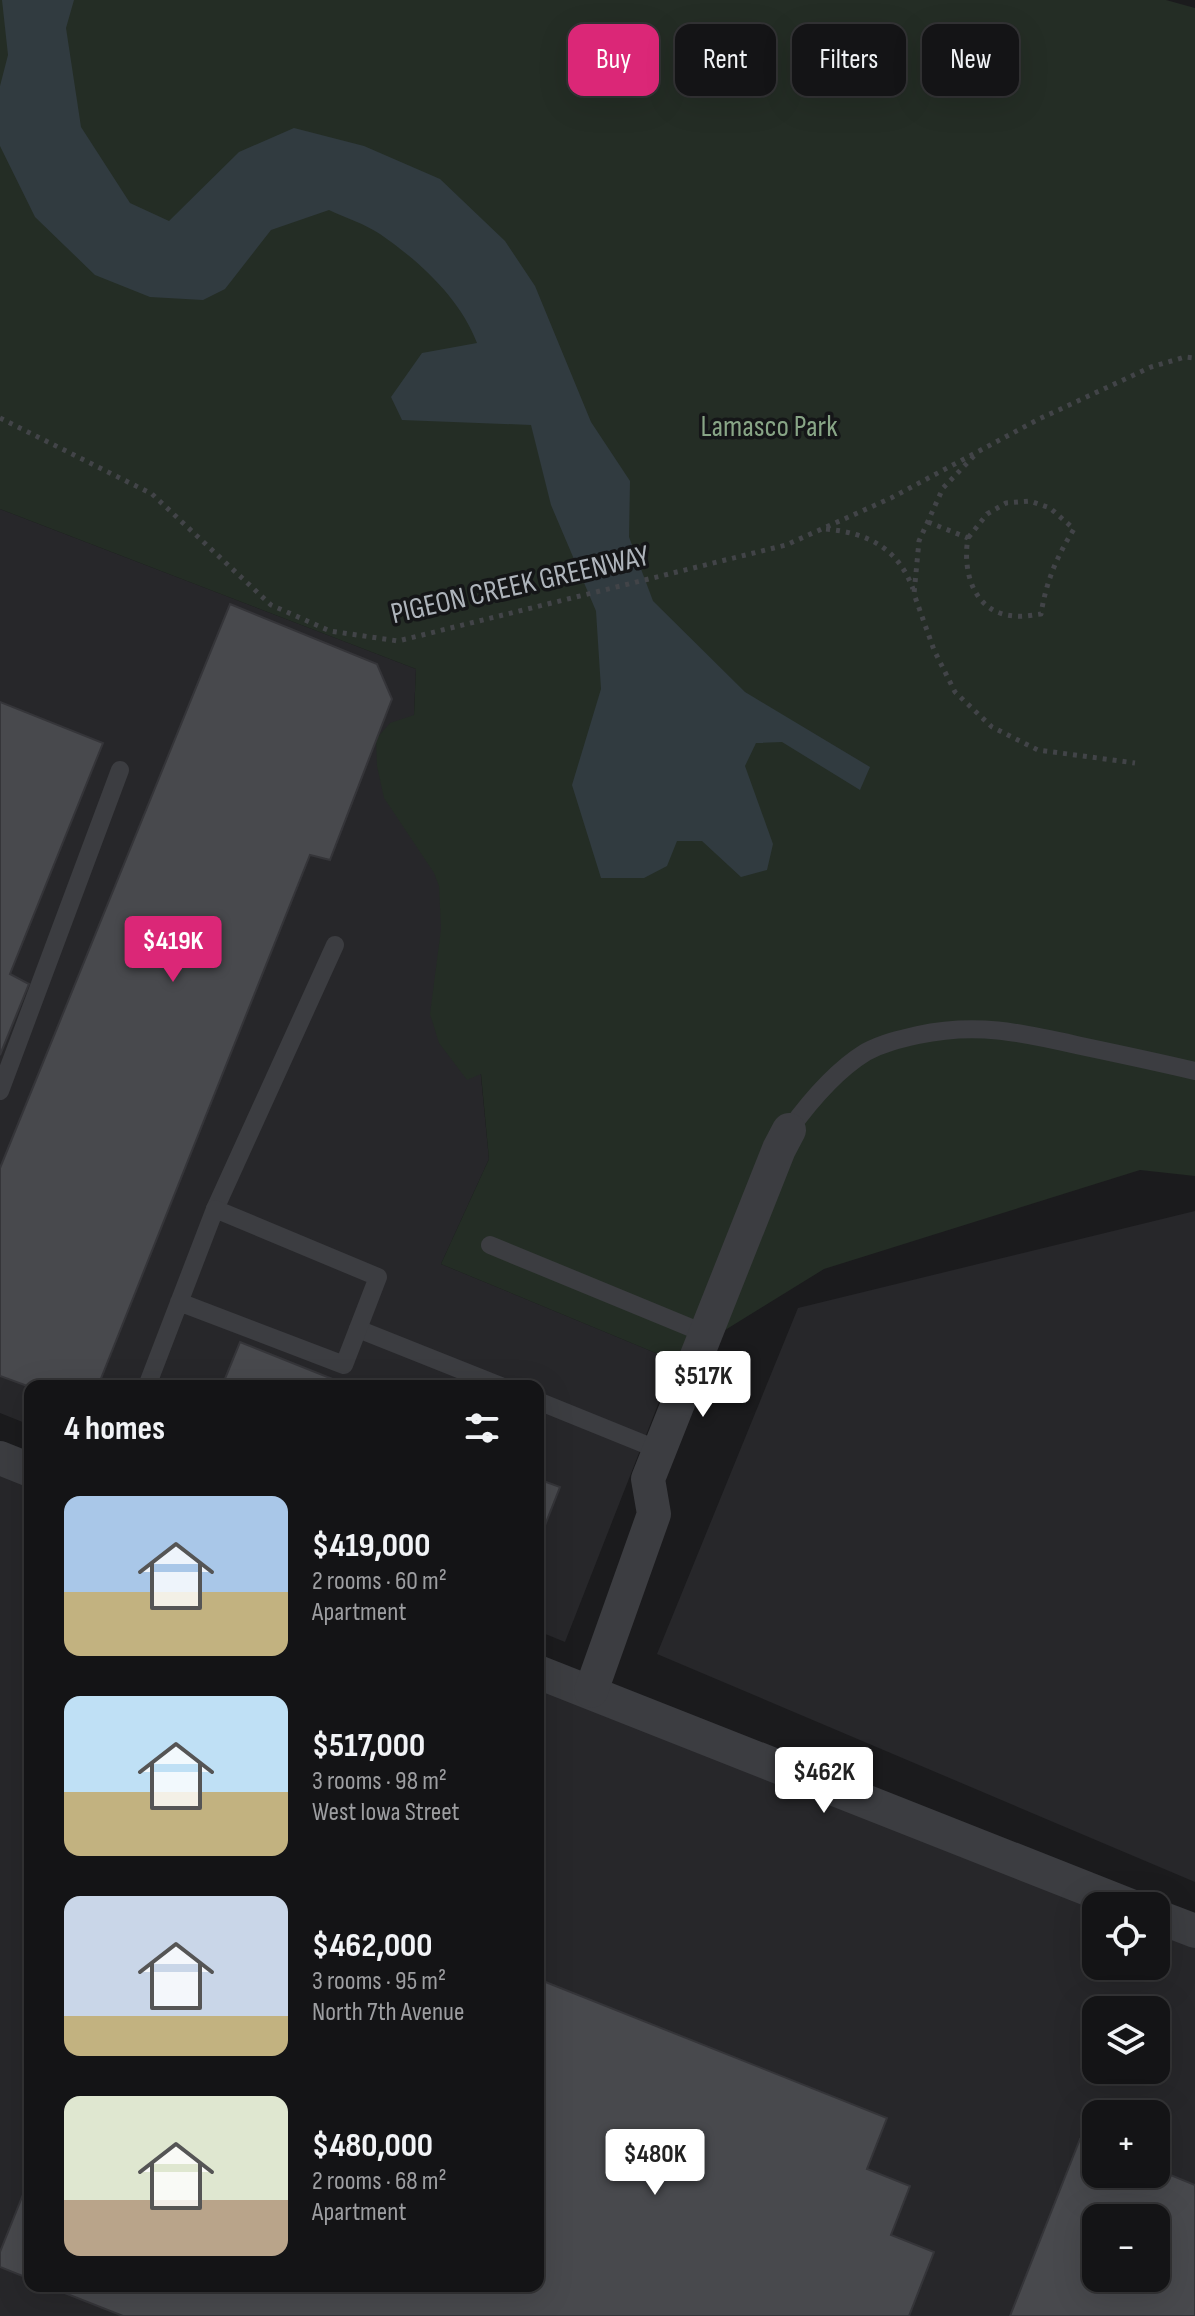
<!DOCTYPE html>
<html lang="en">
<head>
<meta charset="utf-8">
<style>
	:root { --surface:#141416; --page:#1d1d1f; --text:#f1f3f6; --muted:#9d9ea1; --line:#333335; --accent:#db2777 }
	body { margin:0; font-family:"Sofia Sans Condensed",sans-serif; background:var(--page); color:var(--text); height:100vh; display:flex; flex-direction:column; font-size:30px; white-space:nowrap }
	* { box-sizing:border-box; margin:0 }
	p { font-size:26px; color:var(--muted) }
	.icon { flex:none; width:44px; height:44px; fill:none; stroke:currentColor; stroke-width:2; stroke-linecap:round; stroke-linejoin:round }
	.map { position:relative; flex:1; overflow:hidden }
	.panel { position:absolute; left:24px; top:1380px; width:520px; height:912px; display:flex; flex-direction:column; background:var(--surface); border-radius:16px; box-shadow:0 8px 32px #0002,0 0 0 2px var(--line) }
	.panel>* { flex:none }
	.hud { position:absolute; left:568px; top:24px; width:506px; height:72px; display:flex; gap:16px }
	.controls { position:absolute; left:1082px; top:1892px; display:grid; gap:16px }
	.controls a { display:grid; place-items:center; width:88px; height:88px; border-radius:16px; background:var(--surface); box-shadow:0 8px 32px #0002,0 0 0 2px var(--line); font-size:40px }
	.price { position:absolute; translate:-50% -68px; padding:0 18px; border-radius:8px; background:#fff; color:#222; font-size:26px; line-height:52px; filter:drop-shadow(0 2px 4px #0008) }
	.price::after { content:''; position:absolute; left:50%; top:48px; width:24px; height:18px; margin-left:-12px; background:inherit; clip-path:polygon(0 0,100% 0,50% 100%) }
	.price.selected { background:var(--accent); color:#fff }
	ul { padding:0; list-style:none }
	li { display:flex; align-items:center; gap:24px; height:200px; padding:0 40px }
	li span { display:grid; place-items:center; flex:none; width:224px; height:160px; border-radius:16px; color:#555 }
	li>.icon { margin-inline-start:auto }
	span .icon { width:96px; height:96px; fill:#fffc; stroke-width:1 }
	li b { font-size:34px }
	h2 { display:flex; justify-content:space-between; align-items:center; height:96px; padding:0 40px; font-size:34px }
	.pill { padding:0 28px; border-radius:16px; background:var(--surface); box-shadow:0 8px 32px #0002,0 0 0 2px var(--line); font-size:28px; line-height:72px }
	.pill.selected { background:var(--accent); color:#fff }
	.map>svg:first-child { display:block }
	.built { fill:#27272a; fill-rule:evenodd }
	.green { fill:#242d25 }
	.water { fill:#313b40 }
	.building { fill:#48494d; stroke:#353539; stroke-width:2; fill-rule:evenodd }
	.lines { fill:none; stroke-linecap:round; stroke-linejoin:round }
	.path { stroke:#424448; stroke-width:5; stroke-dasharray:4 6; stroke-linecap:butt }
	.service { stroke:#3c3d41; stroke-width:18 }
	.minor { stroke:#3c3d41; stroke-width:34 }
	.labels { text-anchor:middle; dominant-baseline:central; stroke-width:7; stroke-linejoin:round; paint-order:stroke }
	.park-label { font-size:30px; fill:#88a586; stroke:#151618 }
	.street-label { font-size:30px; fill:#aeb4bb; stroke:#151618 }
</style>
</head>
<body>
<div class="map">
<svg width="1195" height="2316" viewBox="0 0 1195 2316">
	<rect width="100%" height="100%" fill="#1b1b1d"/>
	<g class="built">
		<path d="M0 509 416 669 411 781 459 850 489 1159 441 1264 675 1361 565 1642 538 1631V1386H30V1425L0 1413Z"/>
		<path d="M1195 1211V1882L657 1654 798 1308Z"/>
		<path d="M0 1462 30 1474V2286H538V1678L1096 1906V1966H1156V1925L1195 1941V2316H0ZM1096 2010H1156V2070H1096ZM1096 2114H1156V2174H1096ZM1096 2218H1156V2278H1096Z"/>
	</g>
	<path class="green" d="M0 0H1166L1195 8V1176L1140 1170 824 1269 675 1361 441 1264 489 1159 481 1074 467 1080 439 1043 430 1014 441 929 439 886 434 873 384 798 377 766 376 739 390 723 414 715 416 669 0 509Z"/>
	<path class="water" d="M2 0H74L66 28 81 127 130 203 169 221 239 152 294 128 364 146 440 179 505 241 535 286 591 422 630 481 629 537 653 601 745 692 870 767 860 790 782 742 756 743 745 766 773 844 767 870 741 877 702 841H677L667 866 644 878H601L572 785 601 689 596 611 551 505 531 425 402 420 391 397 422 353 477 343C460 298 419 261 380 234 365 224 346 218 329 210L271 230 225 289 203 300 150 297 95 275 35 217 0 146V86L8 55Z"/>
	<g class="building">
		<path d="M230 604 377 664 392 699 330 860 310 855 98 1386 30 1387 0 1376V1168Z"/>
		<path d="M0 702 103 743 10 974 29 984 0 1055Z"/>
		<path d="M240 1342 350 1386H222Z"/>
		<path d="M538 1479 560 1487 538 1543Z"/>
		<path d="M538 1979 887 2118 867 2169 910 2186 891 2235 934 2252 909 2316H123L47 2286H538Z"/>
		<path d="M1080 2139 1096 2146V2174H1156V2169L1195 2185V2316H1010ZM1096 2218H1156V2278H1096Z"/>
		<path d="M30 2177V2279L0 2267V2252Z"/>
	</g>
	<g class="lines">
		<g class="path">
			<path d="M0 418 152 494 271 605 330 631 398 641 786 545 891 498 1039 419 1151 367 1185 357 1195 358"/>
			<path d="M974 456 943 488 919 541 914 594 934 650 955 692 992 727 1038 750 1135 763"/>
			<path d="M928 522 968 538C962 572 974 614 1015 616 1023 617 1033 615 1041 614 1046 582 1057 556 1074 529L1050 508 1030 501 1006 503 987 514 968 538"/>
			<path d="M826 529C868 533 898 548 913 589"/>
		</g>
		<g class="service">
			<path d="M0 1091 120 770"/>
			<path d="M789 1130C810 1101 835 1071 866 1052 883 1043 900 1039 918 1035 978 1022 1023 1033 1081 1046 1119 1054 1157 1062 1195 1071"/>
			<path d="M215 1209 335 945"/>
			<path d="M490 1245 706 1334"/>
			<path d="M358 1329 501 1386"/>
			<path d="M147 1386 215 1209 378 1277 344 1365 179 1302"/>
			<path d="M538 1401 659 1450"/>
		</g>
		<g class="minor">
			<path d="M0 1458 30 1470"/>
			<path d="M538 1672 1131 1906"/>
			<path d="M591 1691 654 1514 648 1479 779 1149 789 1130"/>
			<path d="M1156 1916 1195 1931"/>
		</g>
	</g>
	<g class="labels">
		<g class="park-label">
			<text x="769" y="427">Lamasco Park</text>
		</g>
		<g class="street-label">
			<text transform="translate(520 585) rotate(-13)">PIGEON CREEK GREENWAY</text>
		</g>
	</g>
</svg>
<div class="controls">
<a><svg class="icon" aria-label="locate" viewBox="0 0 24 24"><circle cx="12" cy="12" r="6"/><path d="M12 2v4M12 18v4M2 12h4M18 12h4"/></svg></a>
<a><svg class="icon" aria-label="layers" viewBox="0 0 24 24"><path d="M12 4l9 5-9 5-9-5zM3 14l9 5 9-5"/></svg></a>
<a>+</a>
<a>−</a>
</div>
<b class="price selected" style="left:173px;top:984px">$419K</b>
<b class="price" style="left:703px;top:1419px">$517K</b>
<b class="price" style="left:824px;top:1815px">$462K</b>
<b class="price" style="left:655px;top:2197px">$480K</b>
<div class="hud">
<a class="pill selected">Buy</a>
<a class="pill">Rent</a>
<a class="pill">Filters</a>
<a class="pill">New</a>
</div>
<section class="panel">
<h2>4 homes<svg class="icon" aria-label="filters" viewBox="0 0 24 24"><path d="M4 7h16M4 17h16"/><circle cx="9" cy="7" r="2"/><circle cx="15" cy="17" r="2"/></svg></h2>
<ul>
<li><span style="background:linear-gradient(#a9c7e8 60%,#c2b280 0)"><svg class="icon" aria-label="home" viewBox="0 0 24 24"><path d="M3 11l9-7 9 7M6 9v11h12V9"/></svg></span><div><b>$419,000</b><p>2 rooms · 60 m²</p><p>Apartment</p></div></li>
<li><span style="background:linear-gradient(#bfe0f5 60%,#c2b280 0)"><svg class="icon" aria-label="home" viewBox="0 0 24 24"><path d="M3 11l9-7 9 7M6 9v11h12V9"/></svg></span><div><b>$517,000</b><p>3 rooms · 98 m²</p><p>West Iowa Street</p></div></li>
<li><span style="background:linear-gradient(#c9d6e8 75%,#c2b280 0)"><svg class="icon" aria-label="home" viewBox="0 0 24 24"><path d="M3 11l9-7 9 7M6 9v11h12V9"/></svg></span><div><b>$462,000</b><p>3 rooms · 95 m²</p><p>North 7th Avenue</p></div></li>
<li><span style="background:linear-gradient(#dfe7d0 65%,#b9a48a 0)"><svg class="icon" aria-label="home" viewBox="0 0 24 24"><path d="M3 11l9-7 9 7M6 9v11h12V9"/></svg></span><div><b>$480,000</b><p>2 rooms · 68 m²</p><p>Apartment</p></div></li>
</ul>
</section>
</div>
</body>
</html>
